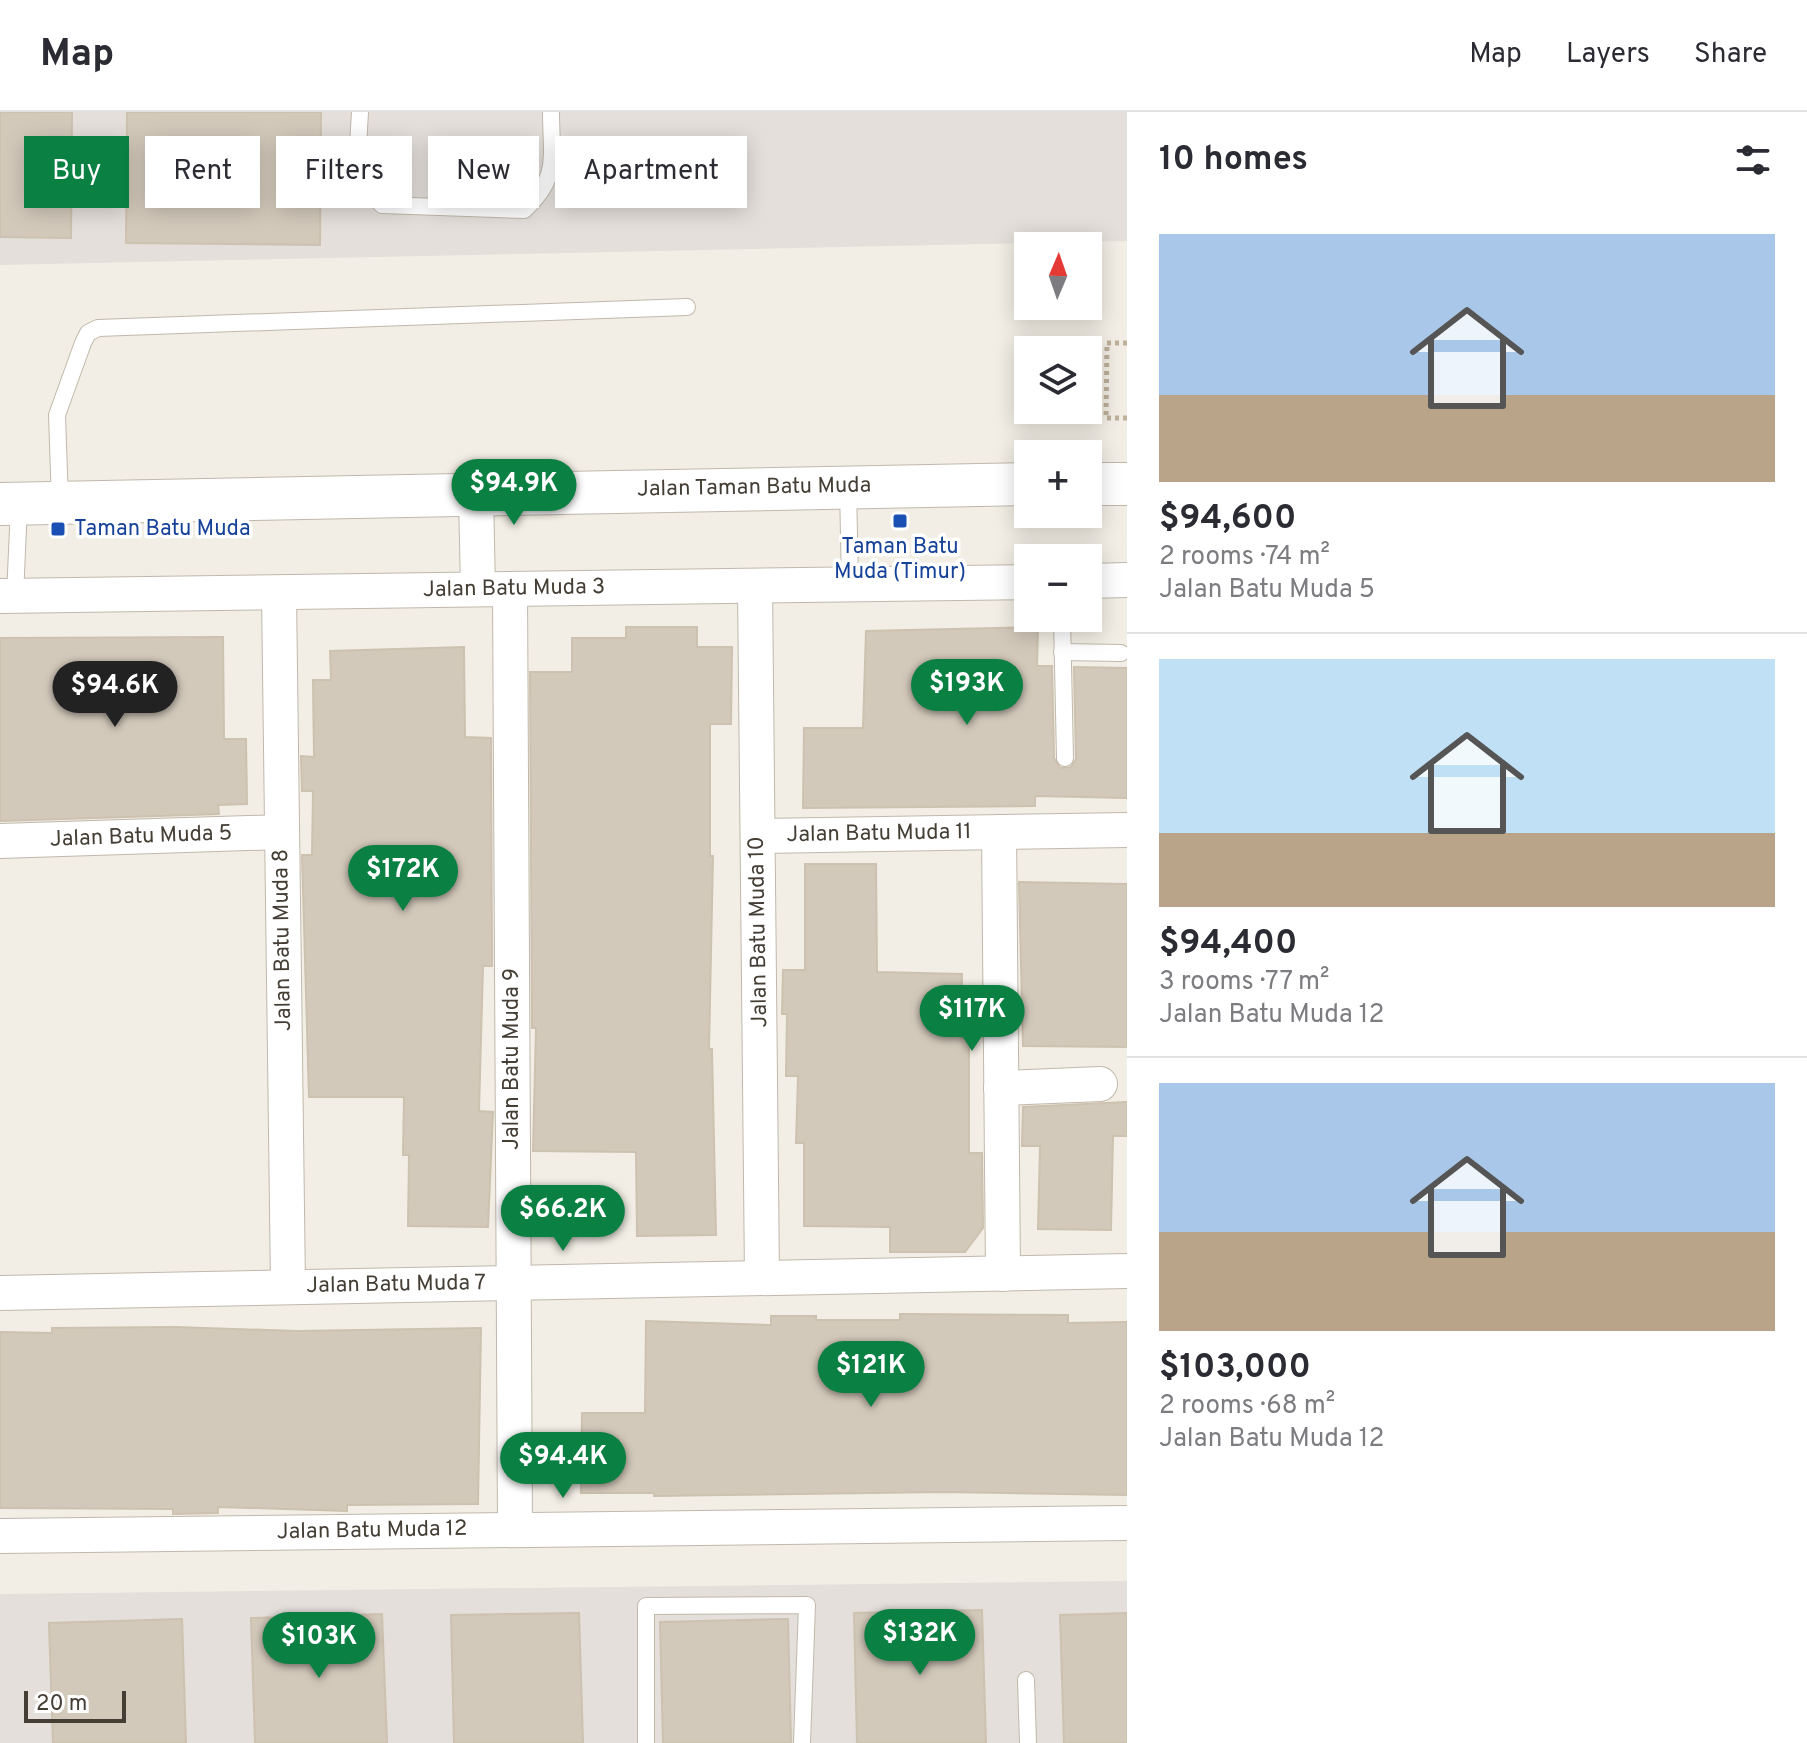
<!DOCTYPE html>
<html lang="en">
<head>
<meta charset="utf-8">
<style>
	:root { --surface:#fff; --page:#f7f7f7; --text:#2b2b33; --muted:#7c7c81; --line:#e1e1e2; --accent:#0b8043 }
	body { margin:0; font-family:Overpass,sans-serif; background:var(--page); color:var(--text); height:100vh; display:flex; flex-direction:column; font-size:30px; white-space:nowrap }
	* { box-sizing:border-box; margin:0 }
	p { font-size:26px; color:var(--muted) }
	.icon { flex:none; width:44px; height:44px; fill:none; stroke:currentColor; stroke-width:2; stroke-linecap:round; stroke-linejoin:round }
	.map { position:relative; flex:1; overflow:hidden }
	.sheet { display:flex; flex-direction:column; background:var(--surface); width:680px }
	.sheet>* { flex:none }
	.hud { position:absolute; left:24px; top:24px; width:760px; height:72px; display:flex; gap:16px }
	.needle { width:52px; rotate:2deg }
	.buttons { position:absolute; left:1014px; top:120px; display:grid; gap:16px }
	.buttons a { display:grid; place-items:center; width:88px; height:88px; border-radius:0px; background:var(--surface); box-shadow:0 4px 20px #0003; font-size:40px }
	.scale { position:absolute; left:24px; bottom:20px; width:102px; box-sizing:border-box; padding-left:8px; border:4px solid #443e35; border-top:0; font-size:22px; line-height:28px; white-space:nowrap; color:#443e35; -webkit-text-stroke:6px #fff; paint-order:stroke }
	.price { position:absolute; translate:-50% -68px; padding:0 18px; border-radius:28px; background:var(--accent); color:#fff; font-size:26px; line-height:52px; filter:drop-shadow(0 2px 4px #0008) }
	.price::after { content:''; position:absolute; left:50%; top:48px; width:24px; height:18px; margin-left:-12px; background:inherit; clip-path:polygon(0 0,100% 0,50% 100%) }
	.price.selected { background:#222; color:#fff }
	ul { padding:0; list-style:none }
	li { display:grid; align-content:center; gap:16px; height:424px; padding:0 32px }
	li+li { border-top:2px solid var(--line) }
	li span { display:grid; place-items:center; height:248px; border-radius:0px; color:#555 }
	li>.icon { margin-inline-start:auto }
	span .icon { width:144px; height:144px; fill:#fffc; stroke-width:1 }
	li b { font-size:34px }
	h2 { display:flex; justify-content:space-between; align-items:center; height:96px; padding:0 32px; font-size:34px }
	.tag { padding:0 28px; border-radius:0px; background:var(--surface); box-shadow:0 4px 20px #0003; font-size:28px; line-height:72px }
	.tag.selected { background:var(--accent); color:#fff }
	header { display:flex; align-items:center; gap:48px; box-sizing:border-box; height:112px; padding:0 40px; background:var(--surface); border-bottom:2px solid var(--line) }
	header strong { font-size:38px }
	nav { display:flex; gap:44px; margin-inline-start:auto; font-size:28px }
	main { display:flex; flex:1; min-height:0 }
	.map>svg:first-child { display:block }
	.industrial { fill:#e4dfda }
	.building { fill:#d3c9bb; stroke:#cdc1af; stroke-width:2 }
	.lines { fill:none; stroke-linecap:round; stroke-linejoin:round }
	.service-casing { stroke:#c0b8ab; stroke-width:18 }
	.minor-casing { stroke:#c0b8ab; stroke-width:36 }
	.tertiary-casing { stroke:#c0b8ab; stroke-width:44 }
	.path { stroke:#beb09a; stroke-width:5; stroke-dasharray:4 4; stroke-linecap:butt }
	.service { stroke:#fff; stroke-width:16 }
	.minor { stroke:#fff; stroke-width:34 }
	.tertiary { stroke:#fff; stroke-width:42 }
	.transit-dot { fill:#1a4fb4; stroke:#fff; stroke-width:3 }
	.labels { text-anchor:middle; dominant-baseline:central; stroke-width:7; stroke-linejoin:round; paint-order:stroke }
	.street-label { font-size:22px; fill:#443e35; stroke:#fff }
	.transit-label { font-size:22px; fill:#164399; stroke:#fff; text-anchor:start }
</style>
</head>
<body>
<header>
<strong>Map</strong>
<nav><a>Map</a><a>Layers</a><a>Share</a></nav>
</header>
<main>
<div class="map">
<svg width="1127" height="1631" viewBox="0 0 1127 1631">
	<rect width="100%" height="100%" fill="#f2eee5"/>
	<g class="industrial">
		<path d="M0 0H1127V129L0 153Z"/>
		<path d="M1127 1469V1631H0V1482Z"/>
	</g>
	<g class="building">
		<path d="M0 0H72L71 126 0 125Z"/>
		<path d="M127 0H321L320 133 126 131Z"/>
		<path d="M626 515H697V535H732L731 612H710V744H713L709 937H712L716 1123 637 1124 636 1040 533 1039 536 916H532L530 560H572V526H626Z"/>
		<path d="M1038 515 1037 554H1052L1054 646 1060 656 1071 655 1076 647 1074 555 1127 556V686L1035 684V694L803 696 804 616H863L866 519Z"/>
		<path d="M223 525 224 627H246L247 692 218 693 219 702 0 709V526Z"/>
		<path d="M464 535 465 625 491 626 492 854H483L479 999 493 1000 488 1115 408 1114 409 1043H403L404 985H309L302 743H312L313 679H302L301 644 314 645 313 568H331L330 539Z"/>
		<path d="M805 752H876L877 860 962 862 961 926H969V1041H982L983 1116 965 1140H890V1115L804 1114V1031H796L798 964H786L787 902H782L783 858H805Z"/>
		<path d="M1019 770 1127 772V935L1023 934Z"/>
		<path d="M1127 990V1024H1113L1111 1118 1038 1117 1040 1034H1022L1023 995Z"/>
		<path d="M900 1202 1068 1203V1211L1127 1210V1383L944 1380 654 1384V1381H581L582 1301H645L646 1209 771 1213V1204H816V1208H900Z"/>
		<path d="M175 1215 297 1219 481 1216 478 1392 347 1393V1399L218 1395V1401L173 1402V1397L0 1396V1220L52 1221V1216Z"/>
		<path d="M982 1498 986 1631H857L854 1501Z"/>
		<path d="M579 1501 583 1631H454L451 1503Z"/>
		<path d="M1127 1501V1631H1064L1060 1503Z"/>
		<path d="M382 1502 387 1631H255L251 1506Z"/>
		<path d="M182 1507 186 1631H53L49 1511Z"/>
		<path d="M788 1507 791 1631H663L660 1510Z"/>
	</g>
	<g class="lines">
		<defs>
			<g id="service">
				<path d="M360 0C358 40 352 63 382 93L524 98C560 65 551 45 551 0"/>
				<path d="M848 375 850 472"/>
				<path d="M60 390 57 303 83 231 88 221 98 216 687 195"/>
				<path d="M15 484 19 394"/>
				<path d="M1062 506 1065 646"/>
				<path d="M1062 540 1121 541"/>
				<path d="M1026 1568 1028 1631"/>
				<path d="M646 1631V1494L807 1493 802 1631"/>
			</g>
			<g id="minor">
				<path d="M476 383 478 477"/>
				<path d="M1088 469 1127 468"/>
				<path d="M755 474 762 1166"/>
				<path d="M510 477 515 1417"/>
				<path d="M279 481 288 1174"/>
				<path d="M0 484 1028 470"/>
				<path d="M999 720 1003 1162"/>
				<path d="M758 724 1127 718"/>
				<path d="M0 729 282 720"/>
				<path d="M1001 976 1100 972"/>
				<path d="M0 1181 1127 1159"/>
				<path d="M0 1424 1127 1411"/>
			</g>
			<g id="tertiary">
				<path d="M1088 372H1127"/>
				<path d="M0 392 1028 372"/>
			</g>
		</defs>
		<use href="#service" class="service-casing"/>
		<use href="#minor" class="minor-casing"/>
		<use href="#tertiary" class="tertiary-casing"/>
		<path class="path" d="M1127 231H1107L1106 306H1127"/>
		<use href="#service" class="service"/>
		<use href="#minor" class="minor"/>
		<use href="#tertiary" class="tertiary"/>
	</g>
	<g class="transit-dot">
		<rect x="892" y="401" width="16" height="16" rx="4"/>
		<rect x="50" y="409" width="16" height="16" rx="4"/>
	</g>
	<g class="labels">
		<g class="street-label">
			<text transform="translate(754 376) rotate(-1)">Jalan Taman Batu Muda</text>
			<text transform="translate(514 477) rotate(-1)">Jalan Batu Muda 3</text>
			<text transform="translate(879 722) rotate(-1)">Jalan Batu Muda 11</text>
			<text transform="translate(141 725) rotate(-2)">Jalan Batu Muda 5</text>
			<text transform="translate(759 820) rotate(-91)">Jalan Batu Muda 10</text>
			<text transform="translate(283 828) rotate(-91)">Jalan Batu Muda 8</text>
			<text transform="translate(512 947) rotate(-90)">Jalan Batu Muda 9</text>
			<text transform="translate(396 1173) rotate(-1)">Jalan Batu Muda 7</text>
			<text transform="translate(372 1419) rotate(-1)">Jalan Batu Muda 12</text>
		</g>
		<g class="transit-label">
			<text x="74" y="417">Taman Batu Muda</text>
			<text x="900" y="435" text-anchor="middle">Taman Batu<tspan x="900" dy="25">Muda (Timur)</tspan></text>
		</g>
	</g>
</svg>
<div class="buttons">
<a><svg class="needle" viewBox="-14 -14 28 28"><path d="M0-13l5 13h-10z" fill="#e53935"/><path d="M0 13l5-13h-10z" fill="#7c7c81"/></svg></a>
<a><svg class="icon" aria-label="layers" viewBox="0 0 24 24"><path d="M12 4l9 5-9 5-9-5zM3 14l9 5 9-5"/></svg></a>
<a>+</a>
<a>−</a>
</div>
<div class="scale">20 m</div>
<b class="price" style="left:514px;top:415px">$94.9K</b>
<b class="price" style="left:967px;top:615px">$193K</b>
<b class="price selected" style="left:115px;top:617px">$94.6K</b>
<b class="price" style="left:403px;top:801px">$172K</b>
<b class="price" style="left:972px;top:941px">$117K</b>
<b class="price" style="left:563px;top:1141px">$66.2K</b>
<b class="price" style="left:871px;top:1297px">$121K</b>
<b class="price" style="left:563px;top:1388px">$94.4K</b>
<b class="price" style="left:920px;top:1565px">$132K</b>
<b class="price" style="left:319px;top:1568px">$103K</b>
<div class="hud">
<a class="tag selected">Buy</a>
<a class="tag">Rent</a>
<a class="tag">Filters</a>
<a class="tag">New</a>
<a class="tag">Apartment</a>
</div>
</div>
<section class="sheet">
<h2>10 homes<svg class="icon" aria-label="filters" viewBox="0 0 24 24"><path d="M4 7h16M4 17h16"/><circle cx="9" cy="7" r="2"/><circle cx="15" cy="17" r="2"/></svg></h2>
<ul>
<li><span style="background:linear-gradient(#a9c7e8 65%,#b9a48a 0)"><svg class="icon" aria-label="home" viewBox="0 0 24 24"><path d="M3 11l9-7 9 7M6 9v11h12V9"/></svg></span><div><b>$94,600</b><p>2 rooms · 74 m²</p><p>Jalan Batu Muda 5</p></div></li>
<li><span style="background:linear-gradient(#bfe0f5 70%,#b9a48a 0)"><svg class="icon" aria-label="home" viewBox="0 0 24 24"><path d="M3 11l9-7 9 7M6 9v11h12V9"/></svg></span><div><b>$94,400</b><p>3 rooms · 77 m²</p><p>Jalan Batu Muda 12</p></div></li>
<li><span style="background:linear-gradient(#a9c7e8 60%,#b9a48a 0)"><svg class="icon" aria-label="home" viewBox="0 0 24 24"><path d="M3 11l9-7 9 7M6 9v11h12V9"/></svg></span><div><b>$103,000</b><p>2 rooms · 68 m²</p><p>Jalan Batu Muda 12</p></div></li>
</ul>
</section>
</main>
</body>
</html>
